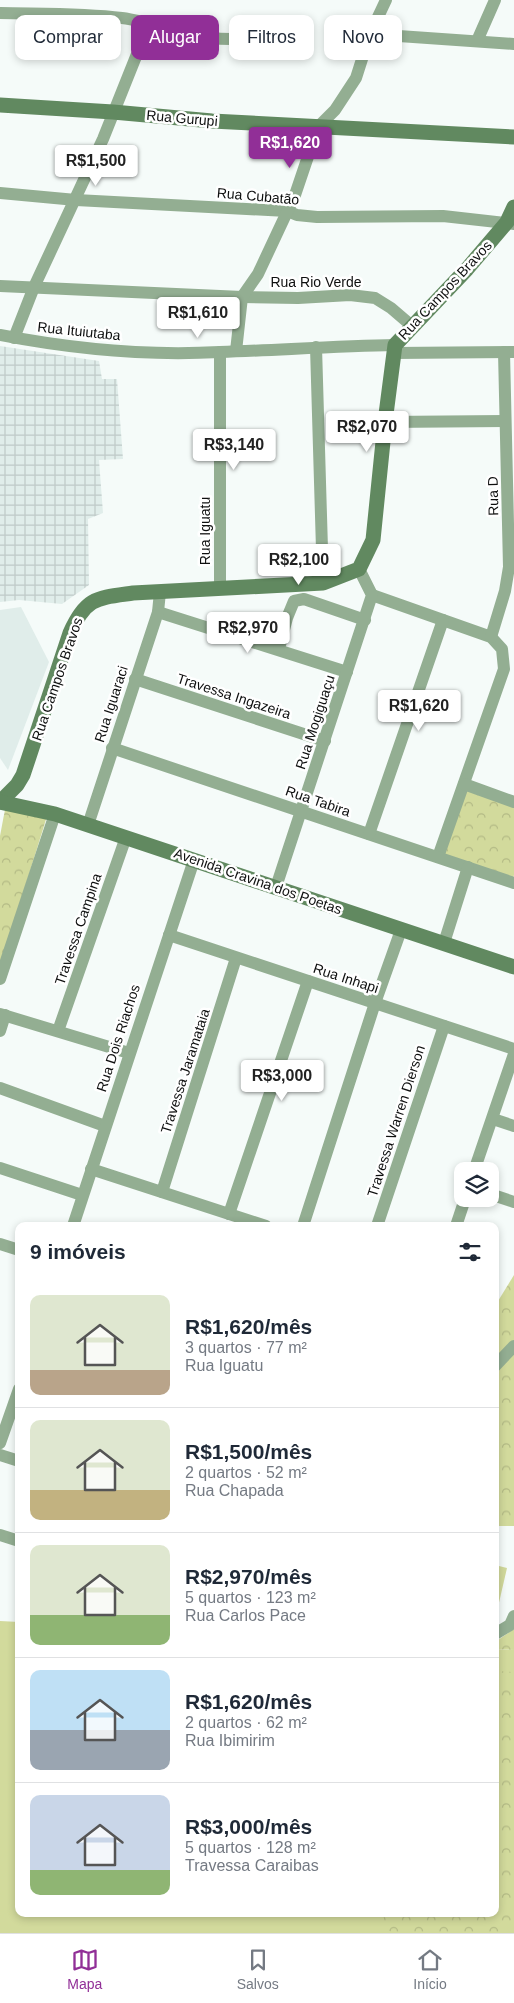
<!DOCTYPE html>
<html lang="pt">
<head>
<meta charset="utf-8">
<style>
	:root { --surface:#fff; --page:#f2f2f3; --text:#1f2937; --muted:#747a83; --line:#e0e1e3; --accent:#912f97 }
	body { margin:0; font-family:Arial,sans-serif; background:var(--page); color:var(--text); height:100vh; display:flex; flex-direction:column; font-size:19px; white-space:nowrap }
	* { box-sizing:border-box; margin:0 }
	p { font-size:16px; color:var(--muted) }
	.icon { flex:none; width:28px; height:28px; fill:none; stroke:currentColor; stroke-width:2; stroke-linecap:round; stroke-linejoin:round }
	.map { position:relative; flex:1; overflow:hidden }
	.sheet { position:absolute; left:15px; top:1222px; width:484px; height:695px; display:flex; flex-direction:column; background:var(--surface); border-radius:10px; box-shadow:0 2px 8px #0003 }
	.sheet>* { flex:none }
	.banner { position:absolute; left:15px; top:15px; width:485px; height:45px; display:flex; gap:10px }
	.buttons { position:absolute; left:454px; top:1162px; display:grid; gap:10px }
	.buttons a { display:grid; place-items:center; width:45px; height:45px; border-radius:10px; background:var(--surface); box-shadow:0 2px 8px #0003; font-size:25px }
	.price { position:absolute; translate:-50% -42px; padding:0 11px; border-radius:5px; background:#fff; color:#222; font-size:16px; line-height:32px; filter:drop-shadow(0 1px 2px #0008) }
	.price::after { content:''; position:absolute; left:50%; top:30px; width:15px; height:11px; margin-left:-8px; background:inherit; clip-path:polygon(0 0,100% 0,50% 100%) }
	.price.current { background:var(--accent); color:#fff }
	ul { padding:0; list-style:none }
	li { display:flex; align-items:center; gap:15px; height:125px; padding:0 15px }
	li+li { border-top:1px solid var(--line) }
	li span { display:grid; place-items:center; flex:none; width:140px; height:100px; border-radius:10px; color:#555 }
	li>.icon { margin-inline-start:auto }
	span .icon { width:60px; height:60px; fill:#fffc; stroke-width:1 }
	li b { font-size:21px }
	h2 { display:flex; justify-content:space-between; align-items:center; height:60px; padding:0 15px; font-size:21px }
	.chip { padding:0 18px; border-radius:10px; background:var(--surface); box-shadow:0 2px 8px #0003; font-size:18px; line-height:45px }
	.chip.current { background:var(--accent); color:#fff }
	.menu { display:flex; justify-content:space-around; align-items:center; height:70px; border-top:1px solid var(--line); background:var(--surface); font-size:14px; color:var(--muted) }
	.menu a { display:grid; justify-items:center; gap:2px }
	.menu .current { color:var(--accent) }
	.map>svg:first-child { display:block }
	.built { fill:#e0edea }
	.industrial { fill:url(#industrial-grid) }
	.grass { fill:#d2da9c }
	.forest { fill:url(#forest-crowns) }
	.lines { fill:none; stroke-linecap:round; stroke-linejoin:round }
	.street { stroke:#93ae92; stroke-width:12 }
	.secondary { stroke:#618960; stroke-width:15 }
	.labels { text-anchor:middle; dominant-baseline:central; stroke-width:5; stroke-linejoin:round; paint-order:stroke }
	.street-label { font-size:14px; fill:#0e0f0f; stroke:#fff }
</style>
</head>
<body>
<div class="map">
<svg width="514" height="1933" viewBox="0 0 514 1933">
	<defs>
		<pattern id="industrial-grid" width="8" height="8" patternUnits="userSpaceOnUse" patternTransform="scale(1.25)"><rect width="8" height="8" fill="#e0edea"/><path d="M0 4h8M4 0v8" fill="none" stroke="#bfcac8"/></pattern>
		<pattern id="forest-crowns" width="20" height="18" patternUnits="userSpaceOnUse" patternTransform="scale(1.25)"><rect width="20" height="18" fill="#d2da9c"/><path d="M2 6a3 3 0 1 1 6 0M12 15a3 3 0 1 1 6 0" fill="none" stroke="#b3ba85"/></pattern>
	</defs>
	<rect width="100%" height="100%" fill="#f5fbf9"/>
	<path class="built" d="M21 607 49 662 8 770 0 758V610Z"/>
	<path class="industrial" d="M0 346 99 361 102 379H117L123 459 99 460 103 513 88 519 89 585 62 604 19 600 0 602Z"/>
	<g class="grass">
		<path d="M495 1565 507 1568 495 1620Z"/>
		<path d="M0 1621 19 1622V1914H495V1649L514 1650V1933H0Z"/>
	</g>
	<g class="forest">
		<path d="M464 784 514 802V875L512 882 438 857Z"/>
		<path d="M7 799 48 813 0 968V836Z"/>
		<path d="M514 1275V1526H495V1306Z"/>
		<path d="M514 1629V1650L495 1649V1642Z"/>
		<path d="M495 1671 514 1672V1933H393L386 1929 383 1914H495Z"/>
	</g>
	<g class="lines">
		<g class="street">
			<path d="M0 13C41 14 82 13 122 18 166 24 208 46 253 37"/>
			<path d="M370 34 514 44"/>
			<path d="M477 41 495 0"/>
			<path d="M0 193 76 200 287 211 297 215 317 217 443 216 514 224"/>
			<path d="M0 286 242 297 298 298 350 295 375 298 391 308 412 326"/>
			<path d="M0 335C72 349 147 356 220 352 279 350 337 346 395 345"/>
			<path d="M14 338 34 287 103 139 149 24"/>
			<path d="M316 347 323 583"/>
			<path d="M236 351 242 297 258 274 295 195 318 127 335 110 356 78 370 34 386 0"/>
			<path d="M394 353 514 352"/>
			<path d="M385 422 505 421"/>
			<path d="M220 589V352"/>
			<path d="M372 595 491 637 502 649 504 669 438 857"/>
			<path d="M158 612 347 672"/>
			<path d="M491 637 505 591 509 567 504 352"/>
			<path d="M279 649 287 618 294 601 304 599 365 620"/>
			<path d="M135 679 325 741"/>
			<path d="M112 748 514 883"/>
			<path d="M464 784 514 802"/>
			<path d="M88 825 158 612 160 592"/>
			<path d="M369 834 443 620"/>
			<path d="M276 887 372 595 359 569"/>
			<path d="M169 935 514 1049"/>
			<path d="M444 943 468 867"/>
			<path d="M0 979 55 814"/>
			<path d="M0 1014 129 1053"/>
			<path d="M0 1031 5 1015"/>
			<path d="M58 1031 126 837"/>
			<path d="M0 1088 105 1126"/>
			<path d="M493 1119 514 1126"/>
			<path d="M0 1168 82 1195"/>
			<path d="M91 1169 266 1226"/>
			<path d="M474 1171 514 1054"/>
			<path d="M162 1192 236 958"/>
			<path d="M490 1194 514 1202"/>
			<path d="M229 1214 308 981"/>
			<path d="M73 1226 194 860"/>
			<path d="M303 1226 375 1003 401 930"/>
			<path d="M377 1226 444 1026"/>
			<path d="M456 1226 465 1199"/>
			<path d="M0 1244 19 1250"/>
			<path d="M495 1366 514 1346"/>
			<path d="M0 1443 19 1389"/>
			<path d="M0 1455 19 1461"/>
			<path d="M0 1535 19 1541"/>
			<path d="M495 1634 510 1625 514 1616"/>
		</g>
		<g class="secondary">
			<path d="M0 105 113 112 212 121 514 137"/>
			<path d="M0 802 17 785 23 775 70 633C86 597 97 598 133 593L323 583 359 569 373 540 385 422 395 345 467 269 507 222 514 207"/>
			<path d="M0 802 55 814 514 967"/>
		</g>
	</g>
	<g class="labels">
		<g class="street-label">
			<text transform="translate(182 118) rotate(5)">Rua Gurupi</text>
			<text transform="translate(258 196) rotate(5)">Rua Cubatão</text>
			<text x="316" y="282">Rua Rio Verde</text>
			<text transform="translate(445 290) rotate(-47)">Rua Campos Bravos</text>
			<text transform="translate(79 331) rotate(6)">Rua Ituiutaba</text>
			<text transform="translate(493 496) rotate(-91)">Rua D</text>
			<text transform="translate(205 531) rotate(-90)">Rua Iguatu</text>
			<text transform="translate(57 679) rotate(-71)">Rua Campos Bravos</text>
			<text transform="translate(234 696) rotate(18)">Travessa Ingazeira</text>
			<text transform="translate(111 704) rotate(-72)">Rua Iguaraci</text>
			<text transform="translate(315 722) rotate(-72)">Rua Mogiguaçu</text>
			<text transform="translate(318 801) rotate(19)">Rua Tabira</text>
			<text transform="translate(258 881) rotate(19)">Avenida Cravina dos Poetas</text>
			<text transform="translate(78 929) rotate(-71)">Travessa Campina</text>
			<text transform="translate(346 978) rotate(18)">Rua Inhapi</text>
			<text transform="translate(118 1038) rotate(-72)">Rua Dois Riachos</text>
			<text transform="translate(185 1071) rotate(-72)">Travessa Jaramataia</text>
			<text transform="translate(396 1121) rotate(-72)">Travessa Warren Dierson</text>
		</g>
	</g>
</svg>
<div class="buttons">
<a><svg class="icon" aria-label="layers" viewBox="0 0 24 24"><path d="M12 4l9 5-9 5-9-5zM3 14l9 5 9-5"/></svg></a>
</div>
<b class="price current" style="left:290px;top:169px">R$1,620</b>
<b class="price" style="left:96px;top:187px">R$1,500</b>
<b class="price" style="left:198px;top:339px">R$1,610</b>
<b class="price" style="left:367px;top:453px">R$2,070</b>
<b class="price" style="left:234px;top:471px">R$3,140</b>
<b class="price" style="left:299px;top:586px">R$2,100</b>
<b class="price" style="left:248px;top:654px">R$2,970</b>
<b class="price" style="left:419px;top:732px">R$1,620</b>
<b class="price" style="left:282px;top:1102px">R$3,000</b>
<div class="banner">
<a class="chip">Comprar</a>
<a class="chip current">Alugar</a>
<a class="chip">Filtros</a>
<a class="chip">Novo</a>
</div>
<section class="sheet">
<h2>9 imóveis<svg class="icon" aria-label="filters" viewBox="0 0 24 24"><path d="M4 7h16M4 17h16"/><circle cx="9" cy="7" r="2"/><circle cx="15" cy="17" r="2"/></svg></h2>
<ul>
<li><span style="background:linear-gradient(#dfe7d0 75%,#b9a48a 0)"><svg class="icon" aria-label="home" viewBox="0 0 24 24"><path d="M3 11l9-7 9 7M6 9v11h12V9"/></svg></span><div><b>R$1,620/mês</b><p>3 quartos · 77 m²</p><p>Rua Iguatu</p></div></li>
<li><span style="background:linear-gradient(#dfe7d0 70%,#c2b280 0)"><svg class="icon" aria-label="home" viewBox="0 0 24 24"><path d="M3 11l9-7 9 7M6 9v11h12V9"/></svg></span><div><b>R$1,500/mês</b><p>2 quartos · 52 m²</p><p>Rua Chapada</p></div></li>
<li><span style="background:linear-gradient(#dfe7d0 70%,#8fb573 0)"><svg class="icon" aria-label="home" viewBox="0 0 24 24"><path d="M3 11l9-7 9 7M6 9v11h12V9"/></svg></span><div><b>R$2,970/mês</b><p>5 quartos · 123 m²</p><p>Rua Carlos Pace</p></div></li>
<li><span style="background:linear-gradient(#bfe0f5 60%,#9aa5b1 0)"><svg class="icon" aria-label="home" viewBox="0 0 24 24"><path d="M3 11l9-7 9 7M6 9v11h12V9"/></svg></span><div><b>R$1,620/mês</b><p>2 quartos · 62 m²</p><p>Rua Ibimirim</p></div></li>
<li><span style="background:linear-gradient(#c9d6e8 75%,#8fb573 0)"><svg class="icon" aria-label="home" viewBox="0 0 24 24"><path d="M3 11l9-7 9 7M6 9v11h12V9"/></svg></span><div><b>R$3,000/mês</b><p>5 quartos · 128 m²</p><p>Travessa Caraibas</p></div></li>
</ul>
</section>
</div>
<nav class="menu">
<a class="current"><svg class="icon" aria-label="map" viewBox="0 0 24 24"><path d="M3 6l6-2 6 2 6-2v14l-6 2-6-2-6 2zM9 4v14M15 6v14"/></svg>Mapa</a>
<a><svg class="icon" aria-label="saved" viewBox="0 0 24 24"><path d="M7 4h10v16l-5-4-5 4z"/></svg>Salvos</a>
<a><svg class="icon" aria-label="home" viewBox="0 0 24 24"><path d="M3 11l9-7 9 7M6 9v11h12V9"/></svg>Início</a>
</nav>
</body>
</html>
